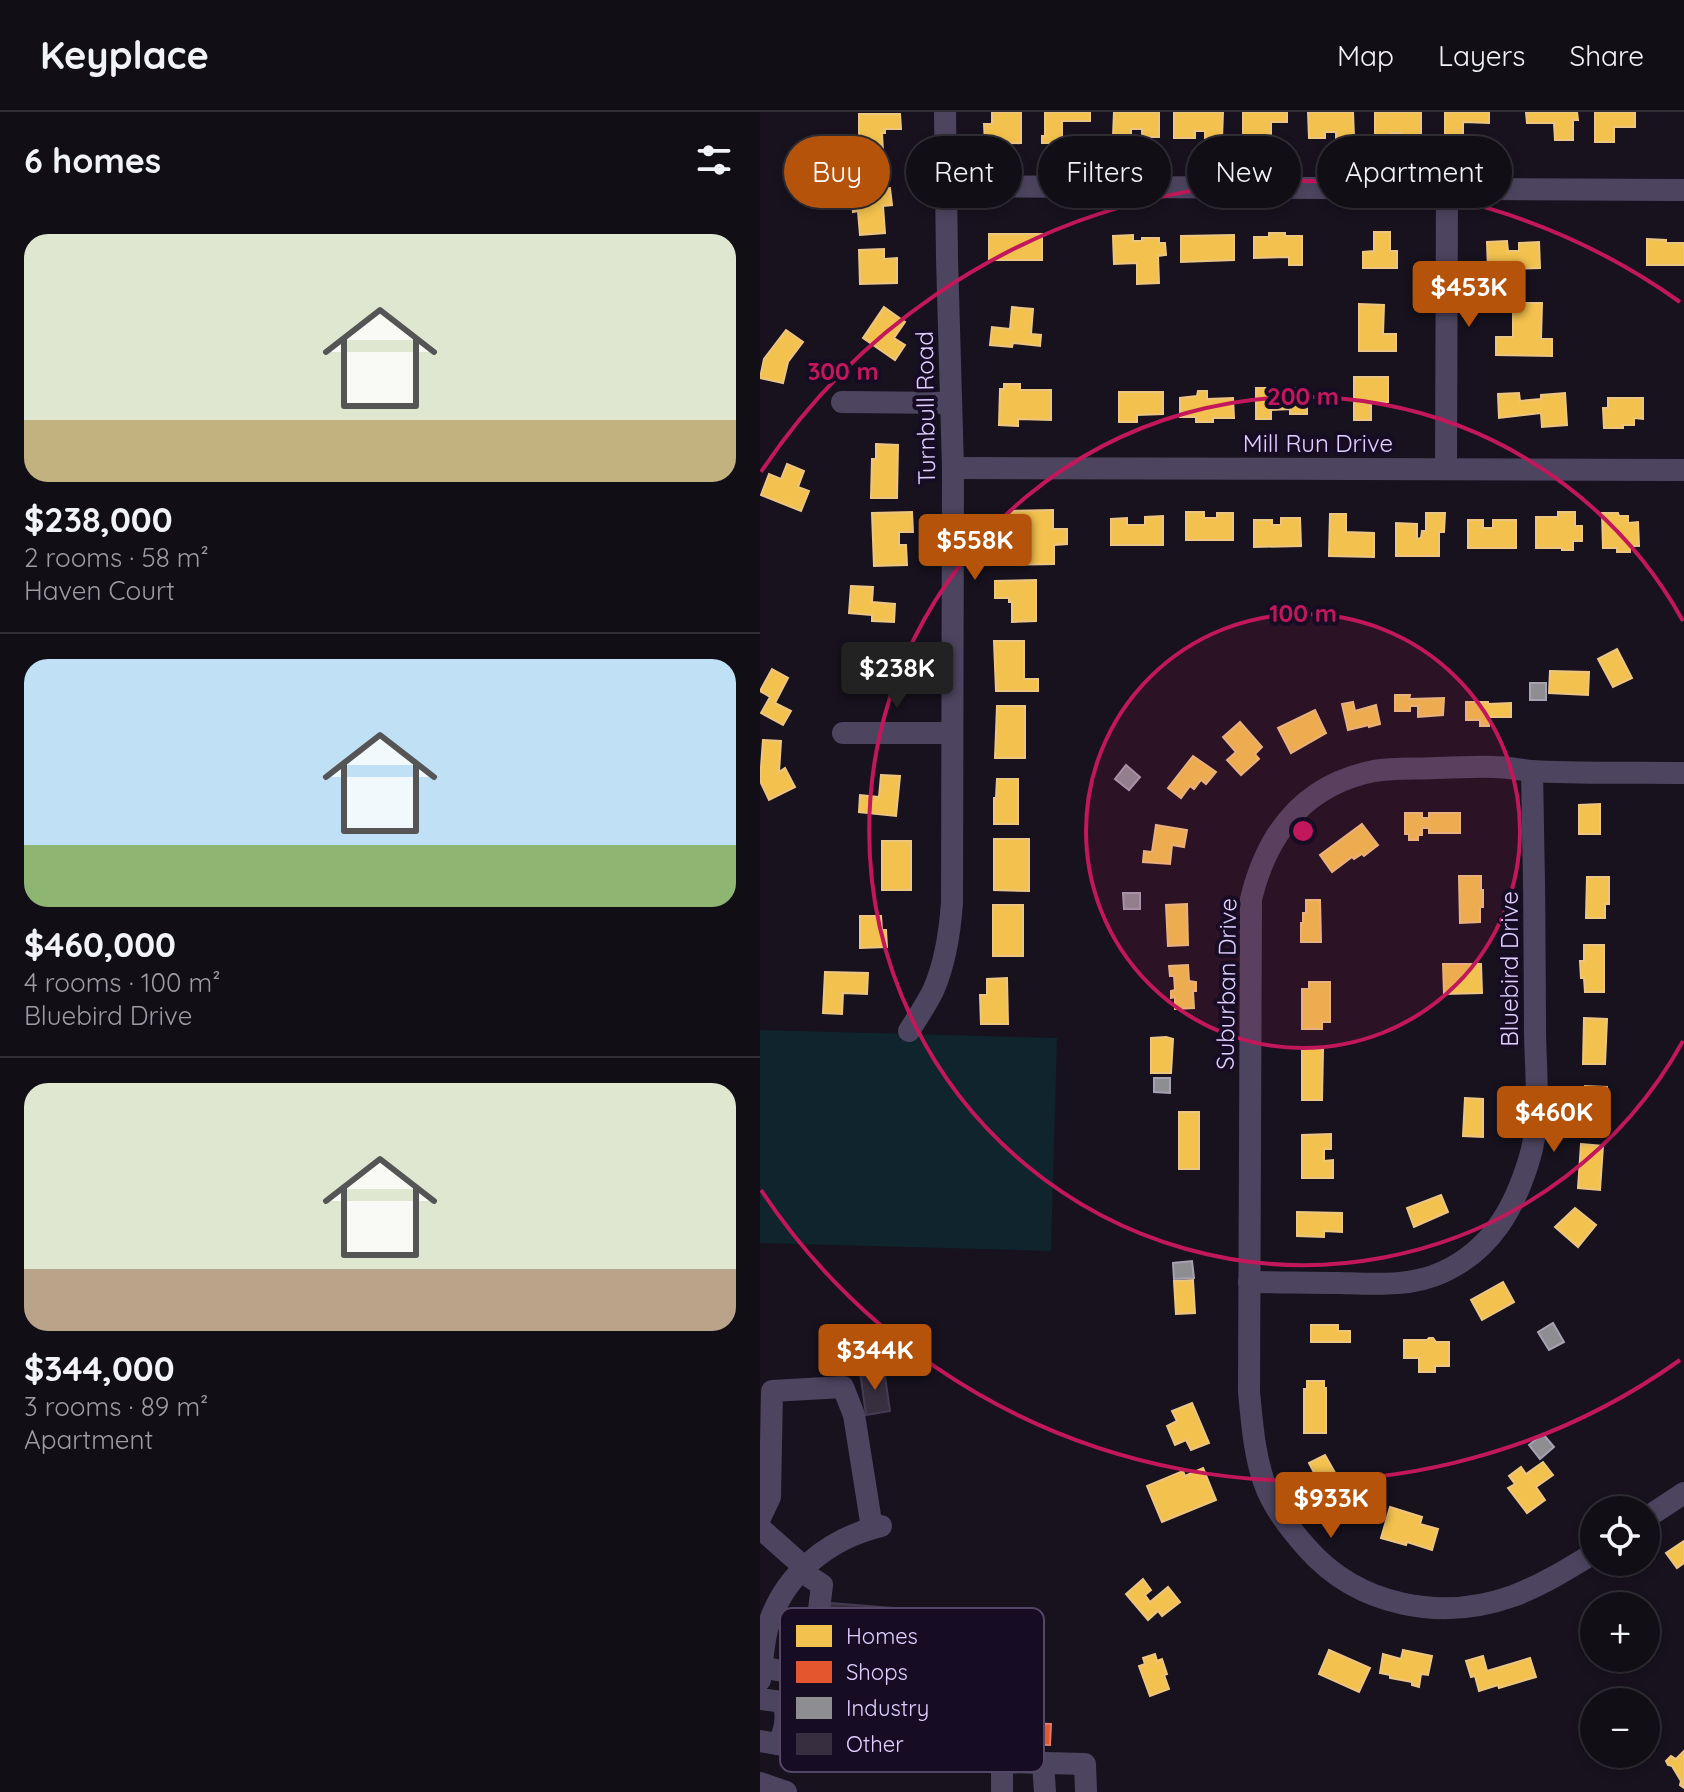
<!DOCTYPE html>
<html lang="en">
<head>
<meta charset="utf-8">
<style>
	:root { --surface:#110e16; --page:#1e1c23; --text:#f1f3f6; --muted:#9c9ca1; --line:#302e35; --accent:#b45309 }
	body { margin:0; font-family:Quicksand,sans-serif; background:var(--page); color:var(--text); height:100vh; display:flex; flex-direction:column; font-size:30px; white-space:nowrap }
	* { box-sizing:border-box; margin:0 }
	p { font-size:26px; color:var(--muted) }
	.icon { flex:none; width:44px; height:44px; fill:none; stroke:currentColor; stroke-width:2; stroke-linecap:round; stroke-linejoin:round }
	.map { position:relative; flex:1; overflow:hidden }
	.sheet { display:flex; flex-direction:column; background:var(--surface); width:760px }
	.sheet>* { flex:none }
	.hud { position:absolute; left:24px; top:24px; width:760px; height:72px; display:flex; gap:16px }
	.buttons { position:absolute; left:820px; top:1384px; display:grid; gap:16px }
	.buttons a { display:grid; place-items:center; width:80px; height:80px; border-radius:50%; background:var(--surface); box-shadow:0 4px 12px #0003,0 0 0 2px var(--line); font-size:40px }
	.price { position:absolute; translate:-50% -68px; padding:0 18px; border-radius:8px; background:var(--accent); color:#fff; font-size:26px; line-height:52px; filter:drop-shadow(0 2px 4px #0008) }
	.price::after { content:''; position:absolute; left:50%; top:48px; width:24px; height:18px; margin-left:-12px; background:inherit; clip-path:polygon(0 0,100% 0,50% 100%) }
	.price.on { background:#222; color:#fff }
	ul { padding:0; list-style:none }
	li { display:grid; align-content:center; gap:16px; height:424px; padding:0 24px }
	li+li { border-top:2px solid var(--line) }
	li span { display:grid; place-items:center; height:248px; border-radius:24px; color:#555 }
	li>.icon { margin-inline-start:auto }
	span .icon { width:144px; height:144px; fill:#fffc; stroke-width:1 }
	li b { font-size:34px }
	h2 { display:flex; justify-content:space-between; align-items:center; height:96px; padding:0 24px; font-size:34px }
	.chip { padding:0 28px; border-radius:36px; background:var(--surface); box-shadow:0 4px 12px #0003,0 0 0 2px var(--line); font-size:28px; line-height:72px }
	.chip.on { background:var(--accent); color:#fff }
	header { display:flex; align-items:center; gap:48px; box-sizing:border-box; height:112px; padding:0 40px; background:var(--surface); border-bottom:2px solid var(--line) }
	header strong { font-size:38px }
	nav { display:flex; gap:44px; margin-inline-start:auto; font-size:28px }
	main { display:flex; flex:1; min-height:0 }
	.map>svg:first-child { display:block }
	.green { fill:#0f242c }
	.homes { fill:#f2c14e; stroke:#edc583; stroke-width:2 }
	.shops { fill:#e4572e; stroke:#e37b6d; stroke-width:2 }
	.industry { fill:#8d8d92; stroke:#a6a1b3; stroke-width:2 }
	.building { fill:#372f40; stroke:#453b53; stroke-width:2 }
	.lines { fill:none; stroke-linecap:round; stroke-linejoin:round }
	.minor { stroke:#4d4560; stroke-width:22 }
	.ring { fill:none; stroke:#c2185b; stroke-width:4 }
	.labels { text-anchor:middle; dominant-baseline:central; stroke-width:8; stroke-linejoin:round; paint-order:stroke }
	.street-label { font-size:24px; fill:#e1cfff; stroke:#160c24 }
	.key { fill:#160c24; stroke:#534666; stroke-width:2 }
	.key-label { font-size:22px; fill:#e1cfff }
	.centre { fill:#c2185b; stroke:#160c24; stroke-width:4 }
	.ring-label { font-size:24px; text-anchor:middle; font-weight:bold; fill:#c2185b; stroke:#160c24; stroke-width:8; stroke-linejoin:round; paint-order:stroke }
</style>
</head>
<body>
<header>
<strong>Keyplace</strong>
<nav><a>Map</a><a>Layers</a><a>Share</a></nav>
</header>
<main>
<section class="sheet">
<h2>6 homes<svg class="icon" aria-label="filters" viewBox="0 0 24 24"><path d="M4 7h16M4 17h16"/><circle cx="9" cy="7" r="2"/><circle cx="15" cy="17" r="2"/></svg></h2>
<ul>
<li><span style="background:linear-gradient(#dfe7d0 75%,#c2b280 0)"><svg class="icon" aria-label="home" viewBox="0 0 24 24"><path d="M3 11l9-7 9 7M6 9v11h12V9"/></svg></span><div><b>$238,000</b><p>2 rooms · 58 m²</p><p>Haven Court</p></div></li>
<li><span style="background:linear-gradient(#bfe0f5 75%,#8fb573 0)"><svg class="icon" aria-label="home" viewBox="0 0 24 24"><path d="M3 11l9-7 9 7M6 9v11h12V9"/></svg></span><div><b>$460,000</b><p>4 rooms · 100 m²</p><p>Bluebird Drive</p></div></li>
<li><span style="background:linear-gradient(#dfe7d0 75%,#b9a48a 0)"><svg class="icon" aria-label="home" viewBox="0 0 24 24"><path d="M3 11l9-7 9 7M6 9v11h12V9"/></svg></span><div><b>$344,000</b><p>3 rooms · 89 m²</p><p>Apartment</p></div></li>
</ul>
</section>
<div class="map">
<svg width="924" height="1680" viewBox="0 0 924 1680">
	<rect width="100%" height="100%" fill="#17121e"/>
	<path class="green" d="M0 918 297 926 291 1139 0 1131Z"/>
	<g class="homes">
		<path d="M232 0H261V31L225 32 224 12H232Z"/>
		<path d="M285 0H330V9H302V31H282V24H285Z"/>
		<path d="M354 0H399V25H382V17H371V24H353Z"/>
		<path d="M414 0H463L462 26H445V19H435V26H414Z"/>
		<path d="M483 0H527V10H511V26L483 27Z"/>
		<path d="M548 0H593L594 25 576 26V20H565V26H549Z"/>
		<path d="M615 0H661V28H641V21H631V25H615Z"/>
		<path d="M685 0H729V11L703 10V27H685Z"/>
		<path d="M766 0H817L818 8H813V28H795L794 11H767Z"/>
		<path d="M835 0H875V15H854V30H835Z"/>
		<path d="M99 2H140L141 17H125V21H122L123 40H99Z"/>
		<path d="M130 76 132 93 123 94 125 121 100 123 98 99 93 100 91 79Z"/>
		<path d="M614 120H630V139H637V156H603V140L614 139Z"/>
		<path d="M509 121H525V124H542V153H529V145L494 146V125H509Z"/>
		<rect x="229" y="122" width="53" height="26"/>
		<path d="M373 123V129H382V126H399V131H405L406 143 398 144 399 171 377 172V151L354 152 353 124Z"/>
		<path d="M474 123V148L421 150V124Z"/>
		<path d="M887 127 906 128V131H924V153H887Z"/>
		<path d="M747 129 748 139H759V131L779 130 780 156 728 158 727 130Z"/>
		<path d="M124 137V147L137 146V171L100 172 99 138Z"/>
		<path d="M753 191H782L781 227H792V244L736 243V225H753Z"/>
		<path d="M599 192 624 193 623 222H636V239H599Z"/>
		<path d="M124 195 145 210 134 226 145 233 135 248 103 226Z"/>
		<path d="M252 195 273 197 271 222 281 223 280 234 253 231 252 235 230 233 232 215 250 217Z"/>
		<path d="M26 218 43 230 28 250 23 271 0 266 4 247Z"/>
		<path d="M594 265H628V290H611V308H594Z"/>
		<path d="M244 272H260V278H291V308L258 307V314L239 313 240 277H244Z"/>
		<path d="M496 276H547V302H530V297L511 298V307H496Z"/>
		<path d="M438 279H447V287L473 286 474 306H453V310H436V305H420V286L437 284Z"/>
		<path d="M359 280H403V302L377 303V310H359Z"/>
		<path d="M759 281 760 289 781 287V283L805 281 807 313 782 315 781 301 739 306 738 282Z"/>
		<path d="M848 286H883V307L874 306V313H863V316H844L843 296H848Z"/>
		<path d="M116 332 138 333 137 386H111L112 347H116Z"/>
		<path d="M27 352 44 359 38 375 49 379 41 399 1 383 9 362 21 367Z"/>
		<path d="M293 398V417H307V432L294 433V452L248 453V434H268V418H249V399Z"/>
		<path d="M152 400 153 420H139V433H146L147 453 114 454 112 401Z"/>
		<path d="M426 400H444V406H457V401H473V428H426Z"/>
		<path d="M798 400H815V414H822V429H813V438H802V436H776V405H798Z"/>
		<path d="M666 401H685L684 420H679V444H636V411L657 412V427L661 426 662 419H666Z"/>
		<path d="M842 401H858L859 404H868V411L878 410 879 434H870V440H857V436H843Z"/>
		<path d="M570 402H586V420L614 421V445L569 444Z"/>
		<path d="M403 404V433H351V407L367 406V413H385V405Z"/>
		<path d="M521 406H540L541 434 494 435V408H512V413H521Z"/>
		<path d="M708 408H723V416H733V408H756V436H708Z"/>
		<path d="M276 468V509L252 510V490H249V486H235V469Z"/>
		<path d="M91 474 113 475 112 490 135 492 134 510 112 509V503L89 501Z"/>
		<path d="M234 529H264V567H278V579H236Z"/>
		<path d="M857 537 872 566 853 575 838 547Z"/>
		<path d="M115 545 151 550 146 580 109 574 110 567 96 565 99 546 113 548Z"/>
		<path d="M12 557 28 566 15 591 31 599 23 613 1 601 10 585 0 579Z"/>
		<path d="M790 559 829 560 828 583 789 581Z"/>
		<path d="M635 583H650L649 587 684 586 683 603 658 605V594H650V599H635Z"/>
		<path d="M593 590 595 599 616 593 620 612 609 615V613L588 618 582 592Z"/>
		<path d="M706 590H728V592L751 591V605H729V614H720V608H706Z"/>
		<path d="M237 594H265V646H235Z"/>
		<path d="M555 598 566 621 531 641 518 616Z"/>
		<path d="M480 610 502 635 495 642 499 647 481 663 467 648 476 640 463 625Z"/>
		<path d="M3 628 21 629 19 660 25 656 35 675 9 688 0 669Z"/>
		<path d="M433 644 456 660 446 672 441 668 434 677 430 674 421 686 408 676Z"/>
		<path d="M121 663 140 664 136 704 99 700 100 683 119 685Z"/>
		<path d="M237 667H258V712H234V686H236Z"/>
		<path d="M840 692V722H819V693Z"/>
		<path d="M645 701H662V706H669V701H700V721H669V716H662V723H658V728H649V722H645Z"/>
		<path d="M602 712 618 733 604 744 602 742 594 747 592 745 572 760 560 743Z"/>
		<path d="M396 713 427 718 424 735 412 733 410 752 383 750 384 739 392 740Z"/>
		<path d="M234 727H269V779L234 778Z"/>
		<rect x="122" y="729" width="29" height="49"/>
		<path d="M699 764H721V778H723V795H720V810L700 811Z"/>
		<path d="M827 765H849V792H845V806H826Z"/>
		<path d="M546 788H560L561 830H541V811H543V801H546Z"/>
		<path d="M427 792 428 833 408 834 406 793Z"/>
		<rect x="233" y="793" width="30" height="51"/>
		<path d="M100 804H121L122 818H126L127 835 100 836Z"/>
		<path d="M824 833H844V880H825L824 866H821L820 849H824Z"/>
		<path d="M683 852H721L722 881 684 882Z"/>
		<path d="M428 853 429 869 436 870V879H433L434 896 415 897V885L411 886V879L415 878 414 864H410L409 854Z"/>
		<path d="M65 860 108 861 107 882 83 881 82 902 63 901Z"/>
		<path d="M247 866 248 912H221L220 883H227V867Z"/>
		<path d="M549 870H570V910H562V917H542V877H549Z"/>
		<path d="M824 906 847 907 845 952H823Z"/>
		<path d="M406 925 413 927 411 961H391V926Z"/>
		<path d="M542 937H563L562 988H542Z"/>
		<path d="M825 974 847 975 845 1015 823 1014Z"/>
		<path d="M705 986 723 987V1025L703 1024Z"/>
		<rect x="419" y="1000" width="20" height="57"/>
		<path d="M571 1022V1037H564V1049L573 1048V1066H542V1023Z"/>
		<path d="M821 1032 843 1034 840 1078 818 1076Z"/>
		<path d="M681 1083 688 1100 654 1115 647 1096Z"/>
		<path d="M815 1096 836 1113 818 1135 795 1115Z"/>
		<path d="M537 1100 582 1101V1120L564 1119V1125L537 1124Z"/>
		<path d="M433 1168 435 1201 416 1202 414 1169Z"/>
		<path d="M743 1170 754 1190 722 1208 711 1188Z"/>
		<path d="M551 1213H578V1219H590V1230H551Z"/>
		<path d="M669 1226H673L676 1230H689V1254H675V1260H659V1246H644V1228H667Z"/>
		<path d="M547 1269H564V1276H566V1321H544V1277H547Z"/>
		<path d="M432 1291 449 1331 431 1338 426 1328 415 1333 407 1314 417 1309 412 1299Z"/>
		<path d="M565 1343 591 1389 573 1399 567 1388 563 1390 554 1373 559 1370 549 1351Z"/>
		<path d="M783 1350 793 1363 776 1375 785 1388 767 1401 748 1376 755 1372 749 1364 761 1355 766 1362Z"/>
		<path d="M443 1356 456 1388 402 1410 387 1374 423 1359 425 1364Z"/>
		<path d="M630 1395 662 1405 660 1412 678 1417 672 1438 647 1430 646 1433 621 1426Z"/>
		<path d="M924 1429V1451L917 1456 906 1441Z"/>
		<path d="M383 1467 391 1478 385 1483 390 1490 408 1475 420 1490 402 1504 398 1499 388 1508 366 1482Z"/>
		<path d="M569 1538 610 1556 599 1580 559 1562Z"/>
		<path d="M643 1538 672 1544 668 1563 661 1562 659 1575 652 1573V1570L630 1566V1563L620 1561 623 1542 641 1547Z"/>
		<path d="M395 1542 397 1549 402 1547 407 1562 404 1563 409 1577 390 1584 379 1554 385 1552 383 1546Z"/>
		<path d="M723 1544 727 1559 770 1546 776 1565 739 1576 738 1573 719 1579 715 1564 711 1565 706 1549Z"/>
		<path d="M924 1639V1676L920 1673 921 1669 912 1654 908 1653 906 1649 911 1644 916 1647Z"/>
	</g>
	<path class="shops" d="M262 1611 291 1612 290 1633 262 1632Z"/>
	<g class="industry">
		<rect x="770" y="571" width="16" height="17"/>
		<path d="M366 653 380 665 369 678 355 667Z"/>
		<path d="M363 781H380V797H364Z"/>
		<path d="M394 966H410V981L394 980Z"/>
		<path d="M432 1149 434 1166 414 1167 413 1151Z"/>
		<path d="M793 1211 804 1230 789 1238 778 1220Z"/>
		<path d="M783 1322 794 1335 780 1347 769 1333Z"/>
	</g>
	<g class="building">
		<path d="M124 1257 130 1299 106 1303 100 1260Z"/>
		<path d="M70 1491 132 1496 126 1567 64 1561Z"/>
	</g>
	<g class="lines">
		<g class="minor">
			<path d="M186 74 924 78"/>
			<path d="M82 290 191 291"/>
			<path d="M193 356 924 358"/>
			<path d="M686 357 687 77"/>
			<path d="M83 621H191"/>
			<path d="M149 919C157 906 166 893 173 879 185 852 190 820 192 790L193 356 187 146 185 0"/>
			<path d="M489 1170C520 1170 550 1171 580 1171 614 1172 651 1175 683 1160 731 1138 754 1097 769 1048 782 1007 775 958 775 915 775 830 774 744 772 659"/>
			<path d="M0 1406 10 1385 12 1279 83 1275 94 1303 112 1416"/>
			<path d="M886 1406 924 1381"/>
			<path d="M0 1416 44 1455"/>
			<path d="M834 1441C808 1457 782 1473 753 1484 681 1510 598 1494 547 1436 530 1417 512 1394 504 1370 494 1341 492 1310 489 1280L491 787C507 721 544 673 614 659 634 656 654 657 675 656 695 656 715 654 735 655 747 655 760 658 772 659 822 662 873 660 924 661"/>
			<path d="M0 1555 51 1564 62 1473 41 1459"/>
			<path d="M0 1568C2 1551 3 1534 7 1518 22 1464 67 1427 121 1414"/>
			<path d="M0 1587 109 1601C110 1602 121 1605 122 1606 131 1614 127 1639 118 1645 116 1647 113 1647 111 1648L0 1629"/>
			<path d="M18 1632C25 1619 28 1604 23 1590"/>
			<path d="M283 1651 285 1680"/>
			<path d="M0 1671 26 1680"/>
			<path d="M242 1680V1650L325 1652 326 1680"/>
		</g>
	</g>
	<circle cx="543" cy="719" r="217" fill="#c2185b" fill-opacity=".12"/>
	<g class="ring">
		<circle cx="543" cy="719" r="217"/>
		<path d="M923 929A434 434 0 1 1 923 509"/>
		<path d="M920 1248A650 650 0 0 1 1 1078M1 360A650 650 0 0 1 920 190"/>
	</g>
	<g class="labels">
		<g class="street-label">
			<text transform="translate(165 296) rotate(-91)">Turnbull Road</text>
			<text x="558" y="331">Mill Run Drive</text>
			<text transform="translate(749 857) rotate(-90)">Bluebird Drive</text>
			<text transform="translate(466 872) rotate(-89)">Suburban Drive</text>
		</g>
	</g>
	<rect x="20" y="1496" width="264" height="164" rx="12" class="key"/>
	<rect x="36" y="1513" width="36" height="22" fill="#f2c14e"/>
	<rect x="36" y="1549" width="36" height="22" fill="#e4572e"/>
	<rect x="36" y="1585" width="36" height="22" fill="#8d8d92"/>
	<rect x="36" y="1621" width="36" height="22" fill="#372f40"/>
	<g class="key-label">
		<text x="86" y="1532">Homes</text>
		<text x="86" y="1568">Shops</text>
		<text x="86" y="1604">Industry</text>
		<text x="86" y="1640">Other</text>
	</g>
	<circle cx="543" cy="719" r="12" class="centre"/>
	<g class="ring-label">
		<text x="83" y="268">300 m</text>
		<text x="543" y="293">200 m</text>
		<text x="543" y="510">100 m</text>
	</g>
</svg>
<div class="buttons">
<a><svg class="icon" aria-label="locate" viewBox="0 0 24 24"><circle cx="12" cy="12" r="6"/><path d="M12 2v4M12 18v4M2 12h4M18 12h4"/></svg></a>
<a>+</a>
<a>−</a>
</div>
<b class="price" style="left:709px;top:217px">$453K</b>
<b class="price" style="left:215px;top:470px">$558K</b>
<b class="price on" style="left:137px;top:598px">$238K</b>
<b class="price" style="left:794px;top:1042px">$460K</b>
<b class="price" style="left:115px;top:1280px">$344K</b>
<b class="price" style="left:571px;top:1428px">$933K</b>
<div class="hud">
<a class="chip on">Buy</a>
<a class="chip">Rent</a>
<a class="chip">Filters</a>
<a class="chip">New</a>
<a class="chip">Apartment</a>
</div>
</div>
</main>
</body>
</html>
